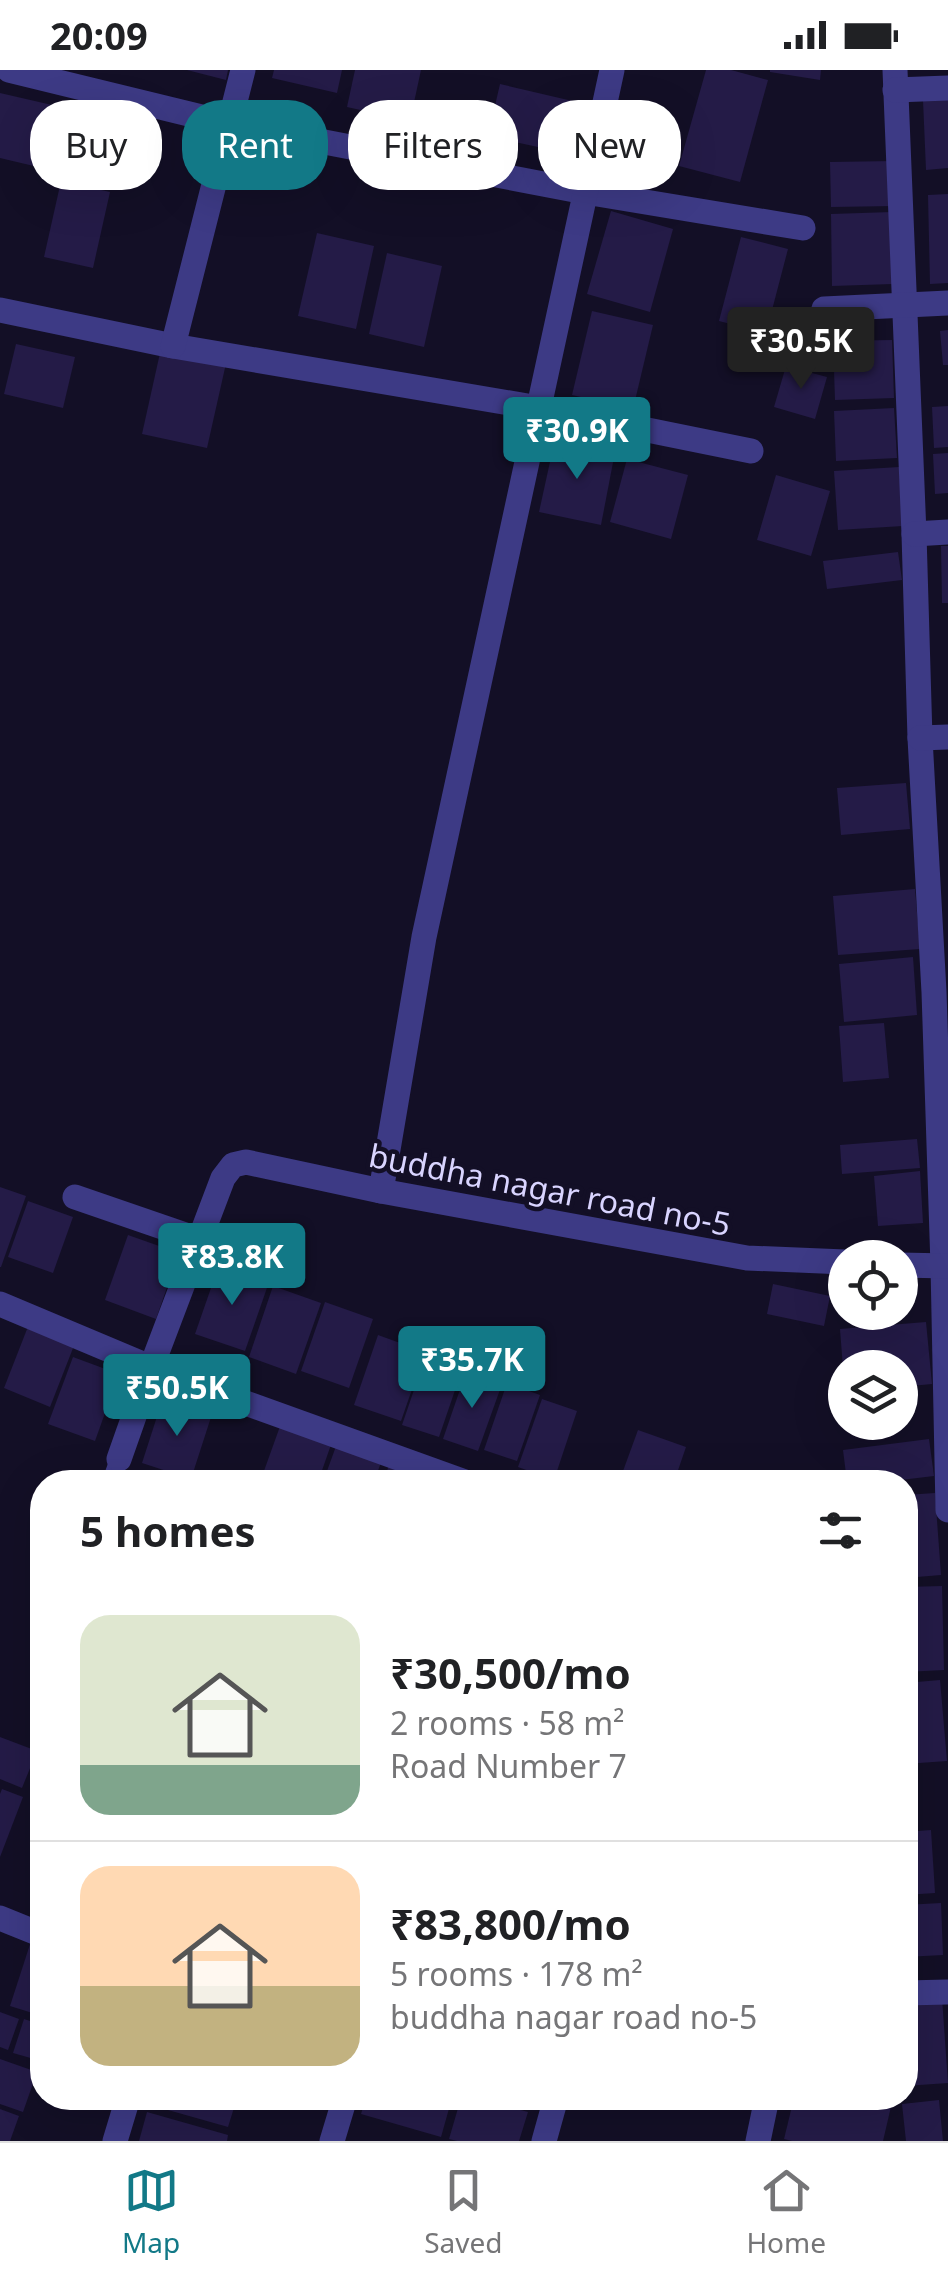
<!DOCTYPE html>
<html lang="en">
<head>
<meta charset="utf-8">
<style>
	:root { --surface:#fff; --page:#f2f2f2; --text:#202124; --muted:#757577; --line:#e0e0e0; --accent:#127987 }
	body { margin:0; font-family:"Noto Sans",sans-serif; background:var(--page); color:var(--text); height:100vh; display:flex; flex-direction:column; font-size:38px; white-space:nowrap }
	* { box-sizing:border-box; margin:0 }
	p { font-size:32px; color:var(--muted) }
	.icon { flex:none; width:55px; height:55px; fill:none; stroke:currentColor; stroke-width:2; stroke-linecap:round; stroke-linejoin:round }
	.map { position:relative; flex:1; overflow:hidden }
	.details { position:absolute; left:30px; top:1400px; width:888px; height:640px; display:flex; flex-direction:column; background:var(--surface); border-radius:40px; box-shadow:0 10px 40px #0002 }
	.details>* { flex:none }
	.hud { position:absolute; left:30px; top:30px; width:890px; height:90px; display:flex; gap:20px }
	.controls { position:absolute; left:828px; top:1170px; display:grid; gap:20px }
	.controls a { display:grid; place-items:center; width:90px; height:90px; border-radius:50%; background:var(--surface); box-shadow:0 10px 40px #0002; font-size:50px }
	.price { position:absolute; translate:-50% -85px; padding:0 22px; border-radius:10px; background:var(--accent); color:#fff; font-size:32px; line-height:65px; filter:drop-shadow(0 2px 5px #0008) }
	.price::after { content:''; position:absolute; left:50%; top:60px; width:30px; height:22px; margin-left:-15px; background:inherit; clip-path:polygon(0 0,100% 0,50% 100%) }
	.price.current { background:#222; color:#fff }
	ul { padding:0; list-style:none }
	li { display:flex; align-items:center; gap:30px; height:250px; padding:0 50px }
	li+li { border-top:2px solid var(--line) }
	li span { display:grid; place-items:center; flex:none; width:280px; height:200px; border-radius:30px; color:#555 }
	li>.icon { margin-inline-start:auto }
	span .icon { width:120px; height:120px; fill:#fffc; stroke-width:1 }
	li b { font-size:42px }
	h2 { display:flex; justify-content:space-between; align-items:center; height:120px; padding:0 50px; font-size:42px }
	.chip { padding:0 35px; border-radius:40px; background:var(--surface); box-shadow:0 10px 40px #0002; font-size:35px; line-height:90px }
	.chip.current { background:var(--accent); color:#fff }
	.status { display:flex; justify-content:space-between; align-items:center; height:70px; padding:0 50px; background:var(--surface); direction:ltr }
	.status svg { height:28px; fill:currentColor }
	.menu { display:flex; justify-content:space-around; align-items:center; height:140px; border-top:2px solid var(--line); background:var(--surface); font-size:28px; color:var(--muted) }
	.menu a { display:grid; justify-items:center; gap:5px }
	.menu .current { color:var(--accent) }
	.map>svg:first-child { display:block }
	.building { fill:#241b47 }
	.lines { fill:none; stroke-linecap:round; stroke-linejoin:round }
	.service { stroke:#3d3a85; stroke-width:18 }
	.minor { stroke:#3d3a85; stroke-width:25 }
	.labels { text-anchor:middle; dominant-baseline:central; stroke-width:9; stroke-linejoin:round; paint-order:stroke }
	.street-label { font-size:32px; fill:#d9d4ff; stroke:#130f26 }
</style>
</head>
<body>
<div class="status"><b>20:09</b><svg viewBox="0 0 49 12"><path d="M0 12V9h3v3zM5 12V6h3v6zM10 12V3h3v9zM15 12V0h3v12zM26 1h20v11H26zM47 4h2v5h-2z"/></svg></div>
<div class="map">
<svg width="948" height="2071" viewBox="0 0 948 2071">
	<rect width="100%" height="100%" fill="#130f26"/>
	<g class="building">
		<path d="M187 0H228L226 10Z"/>
		<path d="M274 0H342L337 23 272 8Z"/>
		<path d="M355 0H421L410 51 347 37Z"/>
		<path d="M706 0H731L768 10 740 112 679 96Z"/>
		<path d="M770 0H821L820 10 770 2Z"/>
		<path d="M500 14 581 33 570 84 488 66Z"/>
		<path d="M0 23 52 35 38 97 0 88Z"/>
		<path d="M948 29V98L926 100 923 30Z"/>
		<path d="M895 91V136L831 137 830 92Z"/>
		<path d="M61 111 110 122 93 198 44 187Z"/>
		<path d="M948 124V213L930 214 928 125Z"/>
		<path d="M611 141 673 159 650 242 587 224Z"/>
		<path d="M892 142 893 214 832 216 831 144Z"/>
		<path d="M317 163 374 176 356 259 298 246Z"/>
		<path d="M741 167 788 179 766 263 719 251Z"/>
		<path d="M387 183 442 196 424 277 369 264Z"/>
		<path d="M592 241 653 255 633 339 572 325Z"/>
		<path d="M948 260V295H943L940 261Z"/>
		<path d="M892 270 894 328 835 330 833 271Z"/>
		<path d="M16 274 75 287 63 338 4 324Z"/>
		<path d="M162 274 227 289 207 378 142 364Z"/>
		<path d="M786 296 827 307 815 349 774 337Z"/>
		<path d="M948 336V377L934 378 932 337Z"/>
		<path d="M894 338 897 388 836 391 834 341Z"/>
		<path d="M555 369 615 382 601 455 539 442Z"/>
		<path d="M948 383V423L935 424 933 384Z"/>
		<path d="M627 389 688 405 671 469 610 452Z"/>
		<path d="M899 397 903 456 838 460 834 401Z"/>
		<path d="M776 405 830 421 811 486 757 470Z"/>
		<path d="M941 476H948V533H942Z"/>
		<path d="M898 482 902 510 827 519 823 491Z"/>
		<path d="M906 713 910 759 841 765 837 718Z"/>
		<path d="M915 819 920 879 838 885 833 826Z"/>
		<path d="M913 887 917 945 844 952 839 894Z"/>
		<path d="M884 953 889 1008 843 1012 839 956Z"/>
		<path d="M917 1069 920 1098 842 1104 840 1075Z"/>
		<path d="M920 1101 923 1153 878 1156 874 1106Z"/>
		<path d="M0 1117 26 1126 1 1197H0Z"/>
		<path d="M28 1131 73 1147 53 1203 8 1187Z"/>
		<path d="M128 1165 179 1183 156 1249 105 1230Z"/>
		<path d="M219 1195 269 1212 245 1281 195 1264Z"/>
		<path d="M773 1214 830 1226 824 1256 767 1244Z"/>
		<path d="M273 1216 321 1233 296 1304 249 1287Z"/>
		<path d="M325 1232 373 1249 349 1318 301 1301Z"/>
		<path d="M926 1252 932 1314 900 1317V1298H843L840 1259Z"/>
		<path d="M29 1254 75 1273 50 1337 4 1318Z"/>
		<path d="M378 1265 425 1282 401 1351 354 1335Z"/>
		<path d="M428 1279 465 1291 439 1367 402 1355Z"/>
		<path d="M73 1287 119 1304 95 1371 48 1354Z"/>
		<path d="M466 1302 502 1314 478 1381 443 1369Z"/>
		<path d="M507 1313 540 1325 517 1391 484 1380Z"/>
		<path d="M163 1328 212 1344 191 1409 142 1393Z"/>
		<path d="M542 1329 577 1341 554 1410 518 1397Z"/>
		<path d="M283 1348 334 1366 318 1412H260Z"/>
		<path d="M638 1360 686 1377 674 1412H619Z"/>
		<path d="M339 1368 384 1384 374 1412H323Z"/>
		<path d="M929 1369 934 1406 884 1412H847L843 1380Z"/>
		<path d="M392 1387 431 1412H383Z"/>
		<path d="M935 1423 941 1505 905 1508V1425Z"/>
		<path d="M942 1516 944 1600 905 1602V1517Z"/>
		<path d="M940 1610 947 1691 905 1694V1613Z"/>
		<path d="M0 1667 37 1681 22 1718 0 1709Z"/>
		<path d="M2 1719 23 1727 0 1787V1724Z"/>
		<path d="M931 1760 935 1823 905 1825V1762Z"/>
		<path d="M941 1833 943 1885 905 1887V1835Z"/>
		<path d="M33 1865 42 1868V1946L10 1936Z"/>
		<path d="M942 1928 948 2013 905 2016V1931Z"/>
		<path d="M0 1942 19 1949 8 1980 0 1977Z"/>
		<path d="M24 1949 42 1955V1964L34 1989 13 1983Z"/>
		<path d="M0 1989 37 2002 23 2042 0 2034Z"/>
		<path d="M172 2028H237L228 2057 168 2040Z"/>
		<path d="M366 2028H452L441 2067 361 2044Z"/>
		<path d="M461 2028H478L528 2042 519 2071H457L449 2069Z"/>
		<path d="M495 2028H536L533 2039Z"/>
		<path d="M631 2028H674L670 2040Z"/>
		<path d="M794 2028H893L883 2071H792L784 2069Z"/>
		<path d="M939 2030 943 2071H906L902 2034Z"/>
		<path d="M0 2039 19 2046 10 2071H0Z"/>
		<path d="M147 2042 228 2065 227 2071H139Z"/>
	</g>
	<g class="lines">
		<path class="service" d="M111 1412 119 1389"/>
		<g class="minor">
			<path d="M9 0 230 54 585 122 803 158"/>
			<path d="M895 0 914 464 920 668 934 922 943 1196 948 1440"/>
			<path d="M895 20 948 18"/>
			<path d="M824 239 948 233"/>
			<path d="M0 240 173 276 539 338 751 381"/>
			<path d="M173 276 243 0"/>
			<path d="M914 464 948 462"/>
			<path d="M920 668 948 667"/>
			<path d="M381 1121 424 867 612 0"/>
			<path d="M75 1127 200 1170"/>
			<path d="M900 1195 948 1196"/>
			<path d="M0 1234 176 1308 465 1412"/>
			<path d="M119 1389 151 1298 223 1108 233 1095 246 1092 381 1121 747 1188 845 1192"/>
			<path d="M0 1848 42 1865"/>
			<path d="M905 1923 948 1922"/>
			<path d="M115 2071 128 2028"/>
			<path d="M332 2071 345 2028"/>
			<path d="M544 2071 556 2028"/>
			<path d="M758 2071 767 2028"/>
		</g>
	</g>
	<g class="labels">
		<g class="street-label">
			<text transform="translate(550 1119) rotate(11)">buddha nagar road no-5</text>
		</g>
	</g>
</svg>
<div class="controls">
<a><svg class="icon" aria-label="locate" viewBox="0 0 24 24"><circle cx="12" cy="12" r="6"/><path d="M12 2v4M12 18v4M2 12h4M18 12h4"/></svg></a>
<a><svg class="icon" aria-label="layers" viewBox="0 0 24 24"><path d="M12 4l9 5-9 5-9-5zM3 14l9 5 9-5"/></svg></a>
</div>
<b class="price current" style="left:801px;top:322px">₹30.5K</b>
<b class="price" style="left:577px;top:412px">₹30.9K</b>
<b class="price" style="left:232px;top:1238px">₹83.8K</b>
<b class="price" style="left:472px;top:1341px">₹35.7K</b>
<b class="price" style="left:177px;top:1369px">₹50.5K</b>
<div class="hud">
<a class="chip">Buy</a>
<a class="chip current">Rent</a>
<a class="chip">Filters</a>
<a class="chip">New</a>
</div>
<section class="details">
<h2>5 homes<svg class="icon" aria-label="filters" viewBox="0 0 24 24"><path d="M4 7h16M4 17h16"/><circle cx="9" cy="7" r="2"/><circle cx="15" cy="17" r="2"/></svg></h2>
<ul>
<li><span style="background:linear-gradient(#dfe7d0 75%,#7fa58c 0)"><svg class="icon" aria-label="home" viewBox="0 0 24 24"><path d="M3 11l9-7 9 7M6 9v11h12V9"/></svg></span><div><b>₹30,500/mo</b><p>2 rooms · 58 m²</p><p>Road Number 7</p></div></li>
<li><span style="background:linear-gradient(#ffd9b3 60%,#c2b280 0)"><svg class="icon" aria-label="home" viewBox="0 0 24 24"><path d="M3 11l9-7 9 7M6 9v11h12V9"/></svg></span><div><b>₹83,800/mo</b><p>5 rooms · 178 m²</p><p>buddha nagar road no-5</p></div></li>
</ul>
</section>
</div>
<nav class="menu">
<a class="current"><svg class="icon" aria-label="map" viewBox="0 0 24 24"><path d="M3 6l6-2 6 2 6-2v14l-6 2-6-2-6 2zM9 4v14M15 6v14"/></svg>Map</a>
<a><svg class="icon" aria-label="saved" viewBox="0 0 24 24"><path d="M7 4h10v16l-5-4-5 4z"/></svg>Saved</a>
<a><svg class="icon" aria-label="home" viewBox="0 0 24 24"><path d="M3 11l9-7 9 7M6 9v11h12V9"/></svg>Home</a>
</nav>
</body>
</html>
